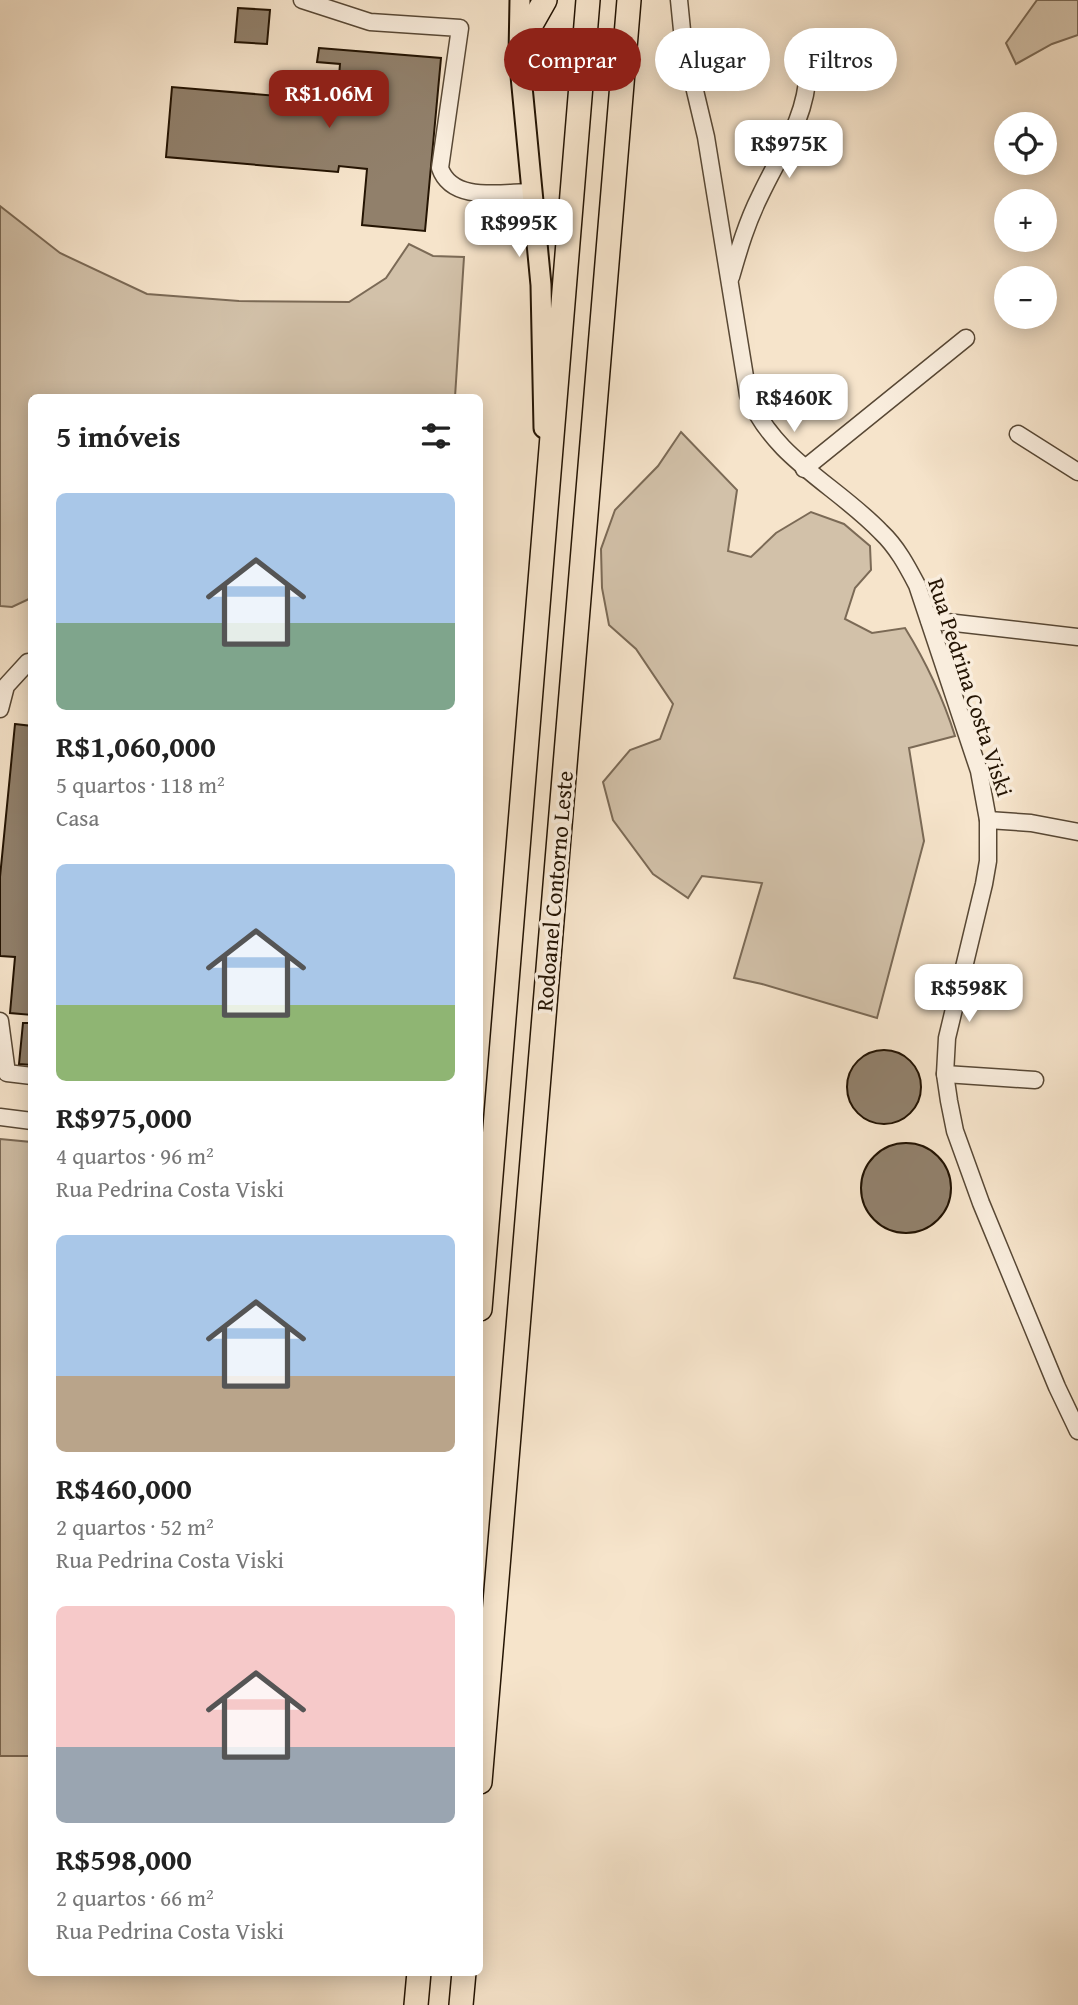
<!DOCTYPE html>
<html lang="pt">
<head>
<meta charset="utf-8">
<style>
	:root { --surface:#fff; --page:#f6f6f6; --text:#222; --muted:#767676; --accent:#8f2418 }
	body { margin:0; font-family:"Gentium Book Plus",serif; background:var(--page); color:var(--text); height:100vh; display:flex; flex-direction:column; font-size:26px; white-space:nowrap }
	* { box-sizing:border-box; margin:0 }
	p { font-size:23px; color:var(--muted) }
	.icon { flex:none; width:38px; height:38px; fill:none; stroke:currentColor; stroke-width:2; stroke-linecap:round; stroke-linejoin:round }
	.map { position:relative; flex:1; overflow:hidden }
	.side { position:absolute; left:28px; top:394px; width:455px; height:1582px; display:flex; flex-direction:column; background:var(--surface); border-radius:10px; box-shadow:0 4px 18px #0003 }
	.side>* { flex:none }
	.top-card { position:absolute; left:504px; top:28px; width:469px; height:63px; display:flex; gap:14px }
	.tools { position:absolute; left:994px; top:112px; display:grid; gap:14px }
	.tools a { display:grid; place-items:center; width:63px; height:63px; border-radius:50%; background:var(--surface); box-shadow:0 4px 18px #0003; font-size:35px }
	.price { position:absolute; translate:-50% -60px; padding:0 16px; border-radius:14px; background:#fff; color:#222; font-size:23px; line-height:46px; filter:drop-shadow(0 2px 4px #0008) }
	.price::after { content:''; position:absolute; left:50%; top:42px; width:21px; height:16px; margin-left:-10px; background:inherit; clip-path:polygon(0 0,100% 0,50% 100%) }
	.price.current { background:var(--accent); color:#fff }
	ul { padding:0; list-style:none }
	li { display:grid; align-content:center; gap:14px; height:371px; padding:0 28px }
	li span { display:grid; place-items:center; height:217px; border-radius:10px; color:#555 }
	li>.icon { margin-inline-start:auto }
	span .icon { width:126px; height:126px; fill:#fffc; stroke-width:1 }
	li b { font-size:30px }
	h2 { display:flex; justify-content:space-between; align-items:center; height:84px; padding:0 28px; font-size:30px }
	.pill { padding:0 24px; border-radius:32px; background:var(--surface); box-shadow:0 4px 18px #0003; font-size:24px; line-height:63px }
	.pill.current { background:var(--accent); color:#fff }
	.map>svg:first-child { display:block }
	.green { fill:#d2c1a9; stroke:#7b6a56; stroke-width:2 }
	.building { fill:#91806b; stroke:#241403; stroke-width:2 }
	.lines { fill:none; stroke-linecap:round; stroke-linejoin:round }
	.minor-casing { stroke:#584835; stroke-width:19 }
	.major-casing { stroke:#241403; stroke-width:23 }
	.highway-casing { stroke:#241403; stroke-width:26 }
	.minor { stroke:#f9eddd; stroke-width:16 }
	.major { stroke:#f6e4cb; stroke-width:19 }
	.highway { stroke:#f6e4cb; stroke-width:23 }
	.labels { text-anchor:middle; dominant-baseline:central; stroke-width:7; stroke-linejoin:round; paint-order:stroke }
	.street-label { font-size:23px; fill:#241403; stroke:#f9eddd }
</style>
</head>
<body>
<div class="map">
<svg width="1078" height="2005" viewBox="0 0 1078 2005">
	<rect width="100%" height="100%" fill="#f6e4cb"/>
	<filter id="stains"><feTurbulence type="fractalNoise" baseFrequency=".00286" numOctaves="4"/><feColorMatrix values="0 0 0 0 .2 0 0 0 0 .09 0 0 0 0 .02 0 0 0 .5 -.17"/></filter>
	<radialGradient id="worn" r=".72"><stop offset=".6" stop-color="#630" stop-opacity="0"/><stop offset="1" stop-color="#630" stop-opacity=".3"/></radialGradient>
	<g class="green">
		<path d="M1037 0H1078V35L1052 44 1016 64 1006 43Z"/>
		<path d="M0 206 60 253 147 294 239 301 349 302 386 278 409 244 433 256 464 257 455 397H32L31 598 12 607 0 606Z"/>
		<path d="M681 432 737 490 728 551 751 557 776 533 811 512 844 524 870 546 871 570 855 588 845 619 872 633 905 628C926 662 943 698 955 736L909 748 924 841 877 1018 762 984 734 978 762 883 702 876 688 898 653 874 613 820 603 782 630 750 660 739 673 704 636 649 609 625 602 588 601 549 615 510 658 466Z"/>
		<path d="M0 1139 31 1142V1756H0Z"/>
	</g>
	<g class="building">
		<path d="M238 8 270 10 267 44 235 42Z"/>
		<path d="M319 48 441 58 425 231 362 225 367 169 339 166 338 172 166 157 172 87 337 101 340 64 317 62Z"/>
		<path d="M15 724 32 726V1015L10 1013 15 957 0 956V877Z"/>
		<path d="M23 1023H32V1065L19 1064Z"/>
		<circle cx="884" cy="1087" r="37"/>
		<circle cx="906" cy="1188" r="45"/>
	</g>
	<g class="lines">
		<defs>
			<g id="minor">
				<path d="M302 0 370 22 460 28 440 168C452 203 502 192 532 192"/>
				<path d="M679 0 683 40 706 137 748 395C773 458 836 485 881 532 897 547 907 566 917 585L979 771 988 820V861L984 884 947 1038 945 1074 949 1101 955 1131 981 1203 1057 1387 1078 1431"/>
				<path d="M731 277C739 249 747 222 760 196 780 153 806 120 808 71"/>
				<path d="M1018 434 1078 472"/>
				<path d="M804 469 966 338"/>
				<path d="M929 620 1078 637"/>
				<path d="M0 709 6 686 28 662H32"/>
				<path d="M988 820 1031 823 1078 832"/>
				<path d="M0 1021 7 1073 32 1076"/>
				<path d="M945 1074 1035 1080"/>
				<path d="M0 1117 32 1121"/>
			</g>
			<path id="major" d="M520 0 519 55 541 285 544 428"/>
			<g id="highway">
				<path d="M519 55 532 23 545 0"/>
				<path d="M480 1309 588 0"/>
				<path d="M480 1782 629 0"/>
				<path d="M416 2005 419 1972"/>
				<path d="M461 2005 464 1972"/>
			</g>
		</defs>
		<use href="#minor" class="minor-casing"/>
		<use href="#major" class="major-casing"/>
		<use href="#highway" class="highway-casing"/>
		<use href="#minor" class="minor"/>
		<use href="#major" class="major"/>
		<use href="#highway" class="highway"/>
	</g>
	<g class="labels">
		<g class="street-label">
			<text transform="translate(971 687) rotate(72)">Rua Pedrina Costa Viski</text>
			<text transform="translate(554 891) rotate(-85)">Rodoanel Contorno Leste</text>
		</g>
	</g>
	<rect width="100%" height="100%" filter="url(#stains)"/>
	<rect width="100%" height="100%" fill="url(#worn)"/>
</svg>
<div class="tools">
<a><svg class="icon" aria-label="locate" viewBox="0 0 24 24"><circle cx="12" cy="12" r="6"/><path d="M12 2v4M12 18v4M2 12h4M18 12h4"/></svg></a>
<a>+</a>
<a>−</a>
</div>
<b class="price current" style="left:329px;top:130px">R$1.06M</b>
<b class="price" style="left:789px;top:180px">R$975K</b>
<b class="price" style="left:519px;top:259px">R$995K</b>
<b class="price" style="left:794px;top:434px">R$460K</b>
<b class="price" style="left:969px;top:1024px">R$598K</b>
<div class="top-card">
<a class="pill current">Comprar</a>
<a class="pill">Alugar</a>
<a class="pill">Filtros</a>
</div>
<section class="side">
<h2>5 imóveis<svg class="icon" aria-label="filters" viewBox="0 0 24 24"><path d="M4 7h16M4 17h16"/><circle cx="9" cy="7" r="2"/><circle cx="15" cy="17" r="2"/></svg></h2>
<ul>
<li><span style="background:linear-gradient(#a9c7e8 60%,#7fa58c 0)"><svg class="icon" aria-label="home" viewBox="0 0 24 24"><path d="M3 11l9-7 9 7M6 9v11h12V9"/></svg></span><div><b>R$1,060,000</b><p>5 quartos · 118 m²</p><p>Casa</p></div></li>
<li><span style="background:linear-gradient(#a9c7e8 65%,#8fb573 0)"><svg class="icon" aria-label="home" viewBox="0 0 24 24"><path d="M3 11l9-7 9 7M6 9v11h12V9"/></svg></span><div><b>R$975,000</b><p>4 quartos · 96 m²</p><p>Rua Pedrina Costa Viski</p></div></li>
<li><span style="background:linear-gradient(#a9c7e8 65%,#b9a48a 0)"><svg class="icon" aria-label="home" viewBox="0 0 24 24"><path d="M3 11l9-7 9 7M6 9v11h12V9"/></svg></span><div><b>R$460,000</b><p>2 quartos · 52 m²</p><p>Rua Pedrina Costa Viski</p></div></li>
<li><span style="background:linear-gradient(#f6c9c9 65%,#9aa5b1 0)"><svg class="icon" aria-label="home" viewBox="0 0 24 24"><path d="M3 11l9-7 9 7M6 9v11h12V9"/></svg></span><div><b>R$598,000</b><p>2 quartos · 66 m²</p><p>Rua Pedrina Costa Viski</p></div></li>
</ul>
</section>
</div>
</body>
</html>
